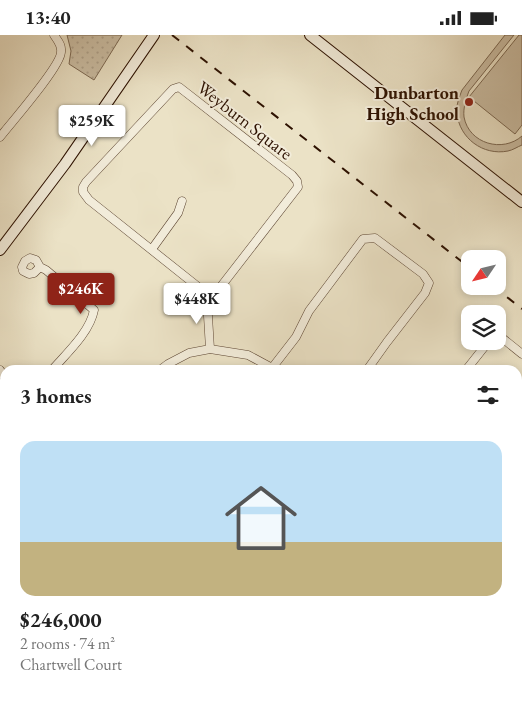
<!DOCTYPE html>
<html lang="en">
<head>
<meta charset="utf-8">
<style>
	:root { --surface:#fff; --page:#f6f6f6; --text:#222; --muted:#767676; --line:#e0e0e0; --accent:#8f2418 }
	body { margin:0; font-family:"EB Garamond",serif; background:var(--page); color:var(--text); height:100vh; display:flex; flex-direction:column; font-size:19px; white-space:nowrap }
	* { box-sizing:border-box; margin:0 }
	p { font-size:16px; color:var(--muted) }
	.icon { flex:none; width:28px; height:28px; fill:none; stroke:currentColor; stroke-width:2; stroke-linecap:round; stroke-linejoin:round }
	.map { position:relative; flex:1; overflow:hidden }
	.side { position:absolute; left:0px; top:330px; width:522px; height:336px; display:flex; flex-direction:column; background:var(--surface); border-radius:15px 15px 0 0; box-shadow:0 2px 8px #0003 }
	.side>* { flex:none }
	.needle { width:32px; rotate:235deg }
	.tools { position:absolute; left:461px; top:215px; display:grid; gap:10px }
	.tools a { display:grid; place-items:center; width:45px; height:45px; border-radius:10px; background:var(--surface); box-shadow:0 2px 8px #0003; font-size:25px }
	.price { position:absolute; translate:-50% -42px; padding:0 11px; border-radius:5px; background:#fff; color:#222; font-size:16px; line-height:32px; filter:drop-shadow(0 1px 2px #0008) }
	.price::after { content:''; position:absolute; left:50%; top:30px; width:15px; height:11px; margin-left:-8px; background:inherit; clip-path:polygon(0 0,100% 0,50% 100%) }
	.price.selected { background:var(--accent); color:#fff }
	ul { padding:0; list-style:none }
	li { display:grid; align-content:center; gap:10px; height:265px; padding:0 20px }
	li+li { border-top:1px solid var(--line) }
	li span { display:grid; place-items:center; height:155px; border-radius:15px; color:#555 }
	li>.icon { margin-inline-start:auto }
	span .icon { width:90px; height:90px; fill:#fffc; stroke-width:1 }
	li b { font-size:21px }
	h2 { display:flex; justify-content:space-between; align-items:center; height:60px; padding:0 20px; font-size:21px }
	.status { display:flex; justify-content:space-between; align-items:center; height:35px; padding:0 25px; background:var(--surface); direction:ltr }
	.status svg { height:14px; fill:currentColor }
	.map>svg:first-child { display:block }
	.park { fill:url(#park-dots); stroke:#7c6852 }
	.garden { fill:#cbbea4; stroke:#7c6852 }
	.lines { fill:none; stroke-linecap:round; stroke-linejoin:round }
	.street-casing { stroke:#5c4532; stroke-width:9 }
	.secondary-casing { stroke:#2d1100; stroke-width:12 }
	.street { stroke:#f2ecda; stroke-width:8 }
	.secondary { stroke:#f2ecda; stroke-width:10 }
	.rail { stroke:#2d1100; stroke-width:2; stroke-dasharray:9 9; stroke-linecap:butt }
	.poi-dot { fill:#8f2418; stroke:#f2ecda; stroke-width:2 }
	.labels { text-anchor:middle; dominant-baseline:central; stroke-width:4; stroke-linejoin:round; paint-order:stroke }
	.poi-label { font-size:18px; font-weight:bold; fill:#2d1100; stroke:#f2ecda; text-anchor:end }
	.street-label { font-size:18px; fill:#2d1100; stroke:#f2ecda }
</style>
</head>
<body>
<div class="status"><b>13:40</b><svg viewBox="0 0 49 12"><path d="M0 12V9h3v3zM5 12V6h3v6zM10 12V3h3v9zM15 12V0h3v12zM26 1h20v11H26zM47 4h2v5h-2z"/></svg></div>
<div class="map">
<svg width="522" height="666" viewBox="0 0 522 666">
	<defs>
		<pattern id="park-dots" width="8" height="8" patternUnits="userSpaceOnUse" patternTransform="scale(1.25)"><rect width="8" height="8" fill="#cbbea4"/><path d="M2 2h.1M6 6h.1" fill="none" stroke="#afa28b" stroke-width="1.8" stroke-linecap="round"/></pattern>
	</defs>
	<rect width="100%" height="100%" fill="#ebe2c6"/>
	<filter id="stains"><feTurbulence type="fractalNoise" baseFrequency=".004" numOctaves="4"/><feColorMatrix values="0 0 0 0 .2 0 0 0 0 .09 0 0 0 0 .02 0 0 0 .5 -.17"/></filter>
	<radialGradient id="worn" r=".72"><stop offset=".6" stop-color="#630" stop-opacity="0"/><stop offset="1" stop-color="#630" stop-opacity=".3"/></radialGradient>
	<g class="park">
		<path d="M67 0H122L94 45 69 29 71 16Z"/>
		<path d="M518 647 522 651V666H159L163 661H518Z"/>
	</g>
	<g class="garden">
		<path d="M505 0H514L469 56C466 64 463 73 464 82 469 109 503 118 522 101V110C517 112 513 115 508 116 483 121 459 103 457 78 456 70 459 63 462 55Z"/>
		<path d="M519 0H522V90L515 99 469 62Z"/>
		<path d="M173 661H262L263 666H169Z"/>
		<path d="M286 661H314L320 666H282Z"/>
		<path d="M402 661H494L493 663 489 666H403Z"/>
	</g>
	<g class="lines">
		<defs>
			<g id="street">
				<path d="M0 102C11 88 61 31 61 17 62 10 58 6 54 0"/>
				<path d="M152 214 178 178 182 166"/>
				<path d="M40 232 34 238 29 239 23 236 22 232 25 226 30 223 36 225 40 232 46 235 94 275C90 297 67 318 52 335"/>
				<path d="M205 263 219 254 298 152 297 146 292 140 179 52 173 54 86 147 83 152V157L89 165 197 251 205 263 208 281 210 314"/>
				<path d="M498 302H501L522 319"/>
				<path d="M272 333 296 302 309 276 363 204 375 203 423 239 429 248 425 258 387 307 367 335"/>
				<path d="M0 335 5 343"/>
				<path d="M160 335 168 329 189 318 210 314 248 320 274 334"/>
				<path d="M466 335 489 306"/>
				<path d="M518 396 522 390"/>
				<path d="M0 486 5 490"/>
				<path d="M518 517 522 514"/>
				<path d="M0 538 5 530"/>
				<path d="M518 594 522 597"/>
				<path d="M0 597 5 598"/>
				<path d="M95 661 102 666"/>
				<path d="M112 666 116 665 119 661"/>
			</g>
			<g id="secondary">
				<path d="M310 0 522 167"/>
				<path d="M0 215 65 129 154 0"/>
			</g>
		</defs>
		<use href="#street" class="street-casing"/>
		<use href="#secondary" class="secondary-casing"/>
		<use href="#street" class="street"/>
		<use href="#secondary" class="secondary"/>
		<g class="rail">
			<path d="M172 0 470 233"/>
			<path d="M493 251 522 274"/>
		</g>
	</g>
	<circle class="poi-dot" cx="469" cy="67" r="5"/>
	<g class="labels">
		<g class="poi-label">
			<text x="459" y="57">Dunbarton<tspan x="459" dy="21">High School</tspan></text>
		</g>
		<g class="street-label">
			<text transform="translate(245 85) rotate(38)">Weyburn Square</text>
		</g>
	</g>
	<rect width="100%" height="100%" filter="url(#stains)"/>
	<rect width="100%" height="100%" fill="url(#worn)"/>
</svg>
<div class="tools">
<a><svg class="needle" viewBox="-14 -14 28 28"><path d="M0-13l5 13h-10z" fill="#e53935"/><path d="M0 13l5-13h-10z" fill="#767676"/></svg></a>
<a><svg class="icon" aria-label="layers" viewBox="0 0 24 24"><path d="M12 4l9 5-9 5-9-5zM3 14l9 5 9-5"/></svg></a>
</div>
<b class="price" style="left:92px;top:112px">$259K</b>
<b class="price selected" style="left:81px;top:280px">$246K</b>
<b class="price" style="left:197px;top:290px">$448K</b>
<section class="side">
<h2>3 homes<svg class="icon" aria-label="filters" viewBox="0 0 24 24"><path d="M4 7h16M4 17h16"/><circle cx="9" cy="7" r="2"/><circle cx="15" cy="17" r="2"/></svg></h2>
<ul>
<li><span style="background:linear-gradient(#bfe0f5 65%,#c2b280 0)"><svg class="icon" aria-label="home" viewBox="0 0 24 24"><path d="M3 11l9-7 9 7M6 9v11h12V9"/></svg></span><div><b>$246,000</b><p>2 rooms · 74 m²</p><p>Chartwell Court</p></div></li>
</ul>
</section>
</div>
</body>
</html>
